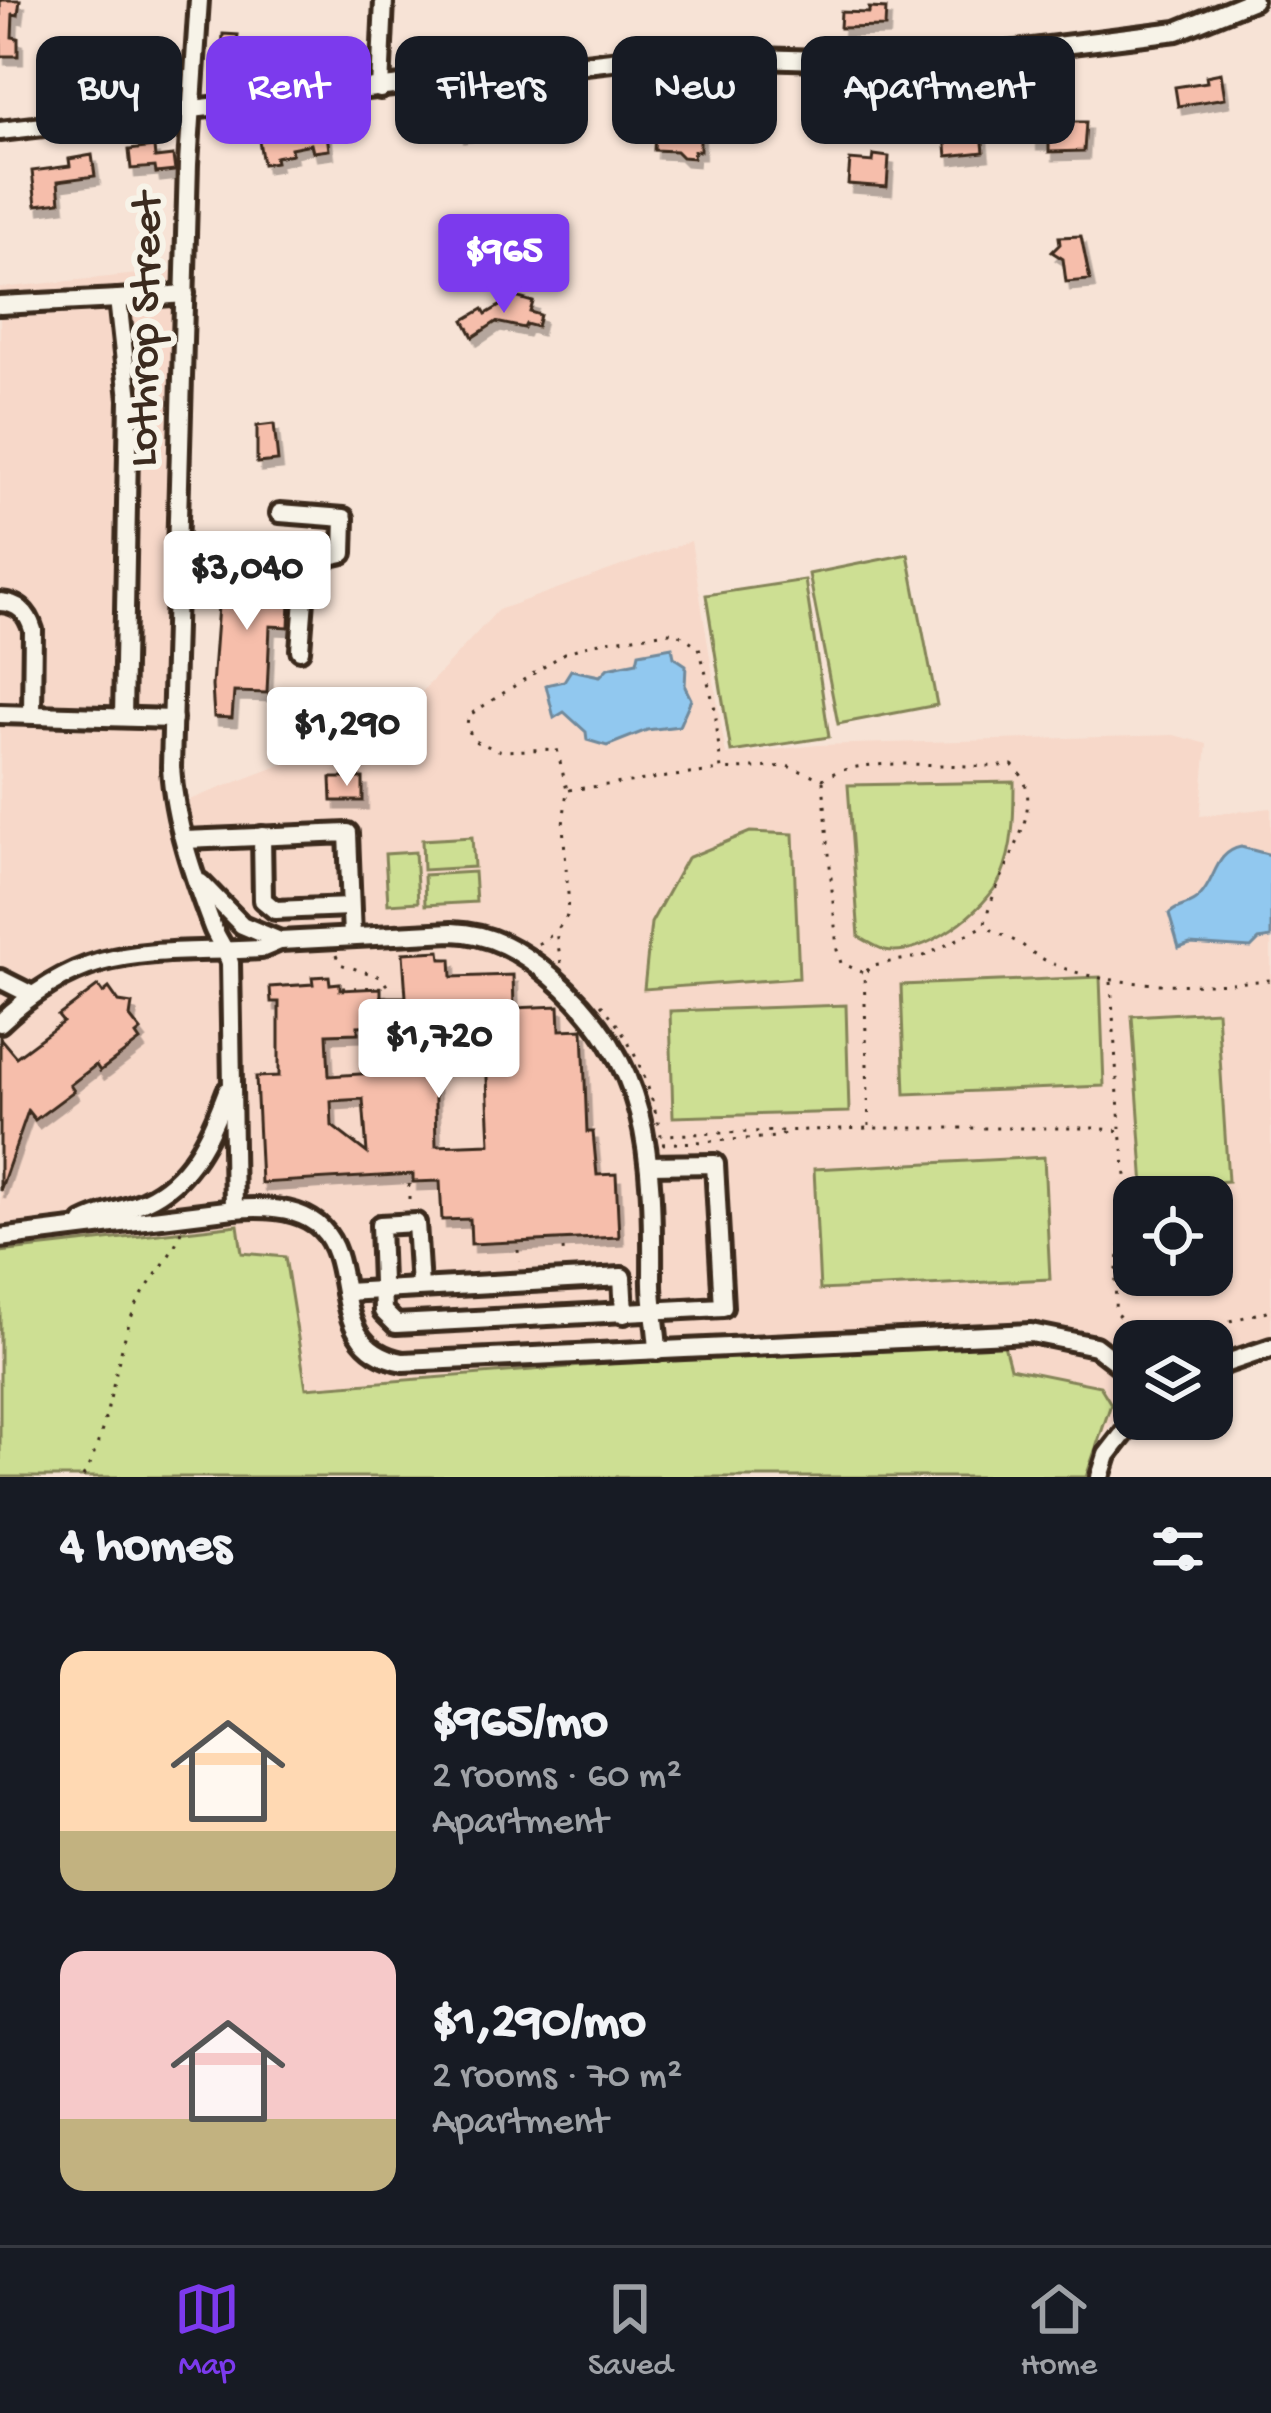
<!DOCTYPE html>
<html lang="en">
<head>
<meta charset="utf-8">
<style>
	:root { --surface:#171b24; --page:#242831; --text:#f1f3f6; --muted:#9ea1a6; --line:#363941; --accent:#7c3aed }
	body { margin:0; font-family:"Gochi Hand",sans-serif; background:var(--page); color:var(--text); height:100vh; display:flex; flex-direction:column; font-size:45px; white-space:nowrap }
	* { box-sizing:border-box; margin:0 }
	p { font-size:39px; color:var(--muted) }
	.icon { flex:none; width:66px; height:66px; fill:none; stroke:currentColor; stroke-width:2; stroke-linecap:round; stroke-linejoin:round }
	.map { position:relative; height:1477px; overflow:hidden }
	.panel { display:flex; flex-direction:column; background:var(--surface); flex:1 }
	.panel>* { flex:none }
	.top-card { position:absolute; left:36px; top:36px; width:1200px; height:108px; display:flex; gap:24px }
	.buttons { position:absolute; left:1113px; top:1176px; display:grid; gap:24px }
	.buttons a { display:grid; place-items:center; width:120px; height:120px; border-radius:24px; background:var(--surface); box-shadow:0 3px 9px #0004; font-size:60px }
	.price { position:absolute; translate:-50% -102px; padding:0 27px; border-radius:12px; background:#fff; color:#222; font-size:39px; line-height:78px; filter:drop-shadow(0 3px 6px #0008) }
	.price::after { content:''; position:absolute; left:50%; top:72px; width:36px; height:27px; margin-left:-18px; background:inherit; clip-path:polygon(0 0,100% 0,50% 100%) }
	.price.on { background:var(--accent); color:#fff }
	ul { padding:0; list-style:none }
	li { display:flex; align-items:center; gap:36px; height:300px; padding:0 60px }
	li span { display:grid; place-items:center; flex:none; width:336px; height:240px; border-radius:24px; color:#555 }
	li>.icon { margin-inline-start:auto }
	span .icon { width:144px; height:144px; fill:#fffc; stroke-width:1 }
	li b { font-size:51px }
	h2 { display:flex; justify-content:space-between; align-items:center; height:144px; padding:0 60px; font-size:51px }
	.pill { padding:0 42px; border-radius:24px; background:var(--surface); box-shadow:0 3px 9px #0004; font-size:42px; line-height:108px }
	.pill.on { background:var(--accent); color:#fff }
	.dock { display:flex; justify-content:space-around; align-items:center; height:168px; border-top:3px solid var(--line); background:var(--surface); font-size:33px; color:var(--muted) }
	.dock a { display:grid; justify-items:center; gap:6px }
	.dock .on { color:var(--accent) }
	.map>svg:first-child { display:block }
	.built { fill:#f7d8c9; fill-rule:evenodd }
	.green { fill:#cddf93; stroke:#848458; stroke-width:3 }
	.water { fill:#91c8ef; stroke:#6f899b; stroke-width:3 }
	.building { fill:#f6beab; stroke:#3b2a1e; stroke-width:3; fill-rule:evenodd; filter:url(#shadow) }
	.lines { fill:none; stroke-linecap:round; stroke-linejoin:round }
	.minor-casing { stroke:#3b2a1e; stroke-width:26 }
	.path { stroke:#3b2a1e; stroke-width:3; stroke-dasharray:3 9; stroke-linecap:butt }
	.minor { stroke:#f7f3e8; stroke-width:16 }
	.labels { text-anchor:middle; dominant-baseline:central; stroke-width:12; stroke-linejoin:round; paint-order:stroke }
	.street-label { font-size:45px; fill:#3b2a1e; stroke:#f7f3e8 }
</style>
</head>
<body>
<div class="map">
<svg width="1271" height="1477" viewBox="0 0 1271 1477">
	<defs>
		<filter id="shadow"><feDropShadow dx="4.5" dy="8" stdDeviation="0" flood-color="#0004"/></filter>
	</defs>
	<rect width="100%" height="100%" fill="#f7e3d6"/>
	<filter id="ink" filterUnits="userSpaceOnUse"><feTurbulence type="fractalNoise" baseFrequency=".00833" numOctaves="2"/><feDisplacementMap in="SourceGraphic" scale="24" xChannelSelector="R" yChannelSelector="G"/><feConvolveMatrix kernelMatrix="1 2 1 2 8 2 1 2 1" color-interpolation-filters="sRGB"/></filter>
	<g filter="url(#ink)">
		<path class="built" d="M178 270 163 810 394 722 498 610 691 541 726 755 818 745 1174 735 1207 744 1200 816 1271 808V1336L1212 1354V1341H1134V1404L1115 1419 1099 1440 1085 1477 719 1355 260 1392 237 1225 0 1252V288ZM1134 1197H1212V1275H1134Z"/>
		<g class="green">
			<path d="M908 554 937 705 838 724 809 574Z"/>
			<path d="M805 580 829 737 731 752 706 595Z"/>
			<path d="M1014 782C1014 814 1014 846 1001 877 987 909 922 959 885 950 877 948 867 941 859 937L848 785Z"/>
			<path d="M750 832 793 834 799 978 644 989 651 923 687 858Z"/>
			<path d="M472 837 474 867 423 870 422 840Z"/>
			<path d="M415 852 418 902 388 904 385 854Z"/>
			<path d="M474 872 476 902 425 905 424 875Z"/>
			<path d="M1100 977 1104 1086 905 1094 901 985Z"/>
			<path d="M846 1005 849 1112 673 1117 670 1011Z"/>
			<path d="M1217 1011 1228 1181 1144 1187 1132 1016Z"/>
			<path d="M1044 1157 1050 1279 820 1290 814 1169Z"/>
			<path d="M238 1225 242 1253 285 1257 306 1388 719 1355 1003 1341 1010 1368 1100 1386 1111 1404 1086 1477H0V1252Z"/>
		</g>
		<g class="water">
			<path d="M672 647 674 657 686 665 685 687 691 699 679 726 647 730 607 746 587 740 586 732 564 712 554 718 546 685 564 681 571 670 600 676 608 668 637 662 639 653Z"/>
			<path d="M1241 847 1271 855V938L1259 940 1251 948 1190 944 1179 948 1169 914C1178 904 1189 908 1200 896 1216 879 1215 852 1241 847Z"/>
		</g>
		<g class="building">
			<path d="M0 0H20L18 15 13 14 12 37 18 38V56H1Z"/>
			<path d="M869 8 886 9 885 27 840 28 841 12 869 13Z"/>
			<path d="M223 34 238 35 236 49 264 51 263 44 301 41 302 50 345 43 349 62 324 66 319 65 318 59 291 61V65L248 66 247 72 231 71V65L221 64Z"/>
			<path d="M68 68 69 74 96 71 98 88 53 96V70Z"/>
			<path d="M1221 73 1225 98 1178 106 1175 87 1207 82 1206 76Z"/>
			<path d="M749 90 762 92 760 109 747 107 744 124 729 121 731 105 723 104 725 93 749 95Z"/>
			<path d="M494 105 498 128 460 134 458 117 478 114 477 107Z"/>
			<path d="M1071 122H1086L1084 151 1049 152V142H1033V123Z"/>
			<path d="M326 126 329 150 313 152 311 144 291 148 292 154 275 157 276 162 263 164 258 135Z"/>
			<path d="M676 131 700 132V151H694L693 158 682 157 676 151 654 150 655 134H676Z"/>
			<path d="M982 133 984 152 947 156 945 136Z"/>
			<path d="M154 147 155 158 173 156 175 171 156 173 155 167 131 169 129 150Z"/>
			<path d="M92 155 95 176 58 181 60 202 36 205 32 171 70 166 69 159Z"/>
			<path d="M874 155 889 157 887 187 848 184 850 160 873 162Z"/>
			<path d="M1081 236 1090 280 1066 282 1063 259 1052 252 1060 244 1059 237Z"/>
			<path d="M505 294 533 302 530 312 540 315 537 327 526 324 524 328 496 322 473 337 464 320 483 309 486 314 503 304Z"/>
			<path d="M274 424 278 461 257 463V426Z"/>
			<path d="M242 569 291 573 289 627 270 626 267 693 234 692 232 718 214 717 212 686 220 579 233 580V573L241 574Z"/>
			<path d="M331 778H363V801H332Z"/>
			<path d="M440 951 441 959H451L452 977 513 975 514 1008 559 1006 560 1030 583 1029 587 1132H593L597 1175 616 1174 619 1237 471 1244 470 1219 442 1220 440 1181 413 1182V1174L261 1183 256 1077 279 1076V1002H271L270 987 313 984 312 977 329 976 330 984 340 983V990L381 988V997H406L403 953ZM407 1024V1071L329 1076 327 1034 358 1033V1026ZM486 1056 490 1144 436 1146 434 1058ZM363 1099 367 1153 332 1126 331 1101Z"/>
			<path d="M98 986 103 993 109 988 119 1002 132 1004 130 1017 141 1031 136 1035 140 1041 100 1071 96 1065 70 1085 74 1091 35 1120 28 1111 0 1191V1038L16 1057 63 1022 58 1016Z"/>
		</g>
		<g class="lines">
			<defs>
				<g id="minor">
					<path d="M199 0 188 164 171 767C174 821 194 878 213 928 218 940 226 950 230 963L234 1209"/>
					<path d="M380 89 384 0"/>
					<path d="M0 131 664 55 918 63 1177 31 1253 0"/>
					<path d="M0 305 118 299"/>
					<path d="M280 513 344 518 343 553 307 561"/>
					<path d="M179 551 307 561 300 650"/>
					<path d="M0 602C19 603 28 613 33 630L32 713"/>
					<path d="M0 714 173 719"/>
					<path d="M123 717 129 399 118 299 185 294"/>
					<path d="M262 836 263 900 275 910 350 907"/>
					<path d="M185 840 348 833 352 937"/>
					<path d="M201 883 242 925 280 941"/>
					<path d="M0 979 30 994"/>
					<path d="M0 1023C87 940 152 955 261 949L280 941 452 932C491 933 521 951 551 976 650 1061 653 1155 652 1277 651 1301 657 1326 658 1351"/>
					<path d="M83 1223C103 1212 124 1211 145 1201 190 1181 211 1134 227 1091"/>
					<path d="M0 1238 234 1209C403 1194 295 1342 403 1362L1031 1333 1095 1346 1134 1376"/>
					<path d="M420 1287 416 1223 380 1225 383 1311 396 1324 723 1307 715 1164 649 1165"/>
					<path d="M345 1292 622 1277 624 1314"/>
					<path d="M1212 1368 1271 1348"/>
					<path d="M1100 1477 1107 1455 1135 1419"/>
				</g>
			</defs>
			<use href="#minor" class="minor-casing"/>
			<g class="path">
				<path d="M823 781 837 950 841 963 862 972"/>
				<path d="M569 790 720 770"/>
				<path d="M538 944 555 933"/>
				<path d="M336 955 340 964 381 977 388 987 340 988"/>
				<path d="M561 963 556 932 567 916 568 894 563 825 567 790 557 749 501 751 474 741 467 727 468 716 565 653 594 643 667 632 678 633 699 647 715 709 721 770 787 766 823 779C862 752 961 771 1012 765 1058 803 989 881 985 925 997 935 1014 938 1026 948 1083 993 1200 986 1271 980"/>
				<path d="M1111 982 1120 1128"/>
				<path d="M601 1004C635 1043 650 1086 661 1135L869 1128H1095L1121 1131 1128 1193 1116 1276 1115 1313 1144 1334 1215 1325 1271 1310"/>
				<path d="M869 1126 864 973 873 965 924 956 984 926"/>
				<path d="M662 1144 779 1137 789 1131"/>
				<path d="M409 1184V1203"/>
				<path d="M563 1249 564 1260"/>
				<path d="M518 1250 519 1262"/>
				<path d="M1127 1405 1132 1398"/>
				<path d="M83 1477C111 1426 112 1367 133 1313 145 1283 171 1261 181 1231"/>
			</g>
			<use href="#minor" class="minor"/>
		</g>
	</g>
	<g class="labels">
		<g class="street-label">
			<text transform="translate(148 330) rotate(-89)">Lothrop Street</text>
		</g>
	</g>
</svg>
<div class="buttons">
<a><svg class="icon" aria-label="locate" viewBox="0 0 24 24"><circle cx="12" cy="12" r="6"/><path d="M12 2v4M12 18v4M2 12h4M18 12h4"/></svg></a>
<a><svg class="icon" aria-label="layers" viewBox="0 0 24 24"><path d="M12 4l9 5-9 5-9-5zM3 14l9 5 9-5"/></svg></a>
</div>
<b class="price on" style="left:504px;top:316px">$965</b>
<b class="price" style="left:247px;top:633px">$3,040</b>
<b class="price" style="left:347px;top:789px">$1,290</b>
<b class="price" style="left:439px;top:1101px">$1,720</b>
<div class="top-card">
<a class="pill">Buy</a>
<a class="pill on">Rent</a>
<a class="pill">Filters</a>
<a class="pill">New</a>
<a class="pill">Apartment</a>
</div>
</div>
<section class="panel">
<h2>4 homes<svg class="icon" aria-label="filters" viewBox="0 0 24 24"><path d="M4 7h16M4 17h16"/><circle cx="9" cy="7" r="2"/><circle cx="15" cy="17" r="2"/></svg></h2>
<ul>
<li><span style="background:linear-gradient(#ffd9b3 75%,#c2b280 0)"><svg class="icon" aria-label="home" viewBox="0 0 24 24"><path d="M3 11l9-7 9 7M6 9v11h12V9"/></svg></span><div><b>$965/mo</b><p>2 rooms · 60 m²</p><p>Apartment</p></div></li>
<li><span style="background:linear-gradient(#f6c9c9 70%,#c2b280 0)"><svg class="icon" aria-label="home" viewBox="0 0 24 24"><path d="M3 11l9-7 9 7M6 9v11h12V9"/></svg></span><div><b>$1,290/mo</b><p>2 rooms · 70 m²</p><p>Apartment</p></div></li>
</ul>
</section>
<nav class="dock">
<a class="on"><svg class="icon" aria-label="map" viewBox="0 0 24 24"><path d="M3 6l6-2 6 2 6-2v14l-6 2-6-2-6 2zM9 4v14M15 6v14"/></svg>Map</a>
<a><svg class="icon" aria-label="saved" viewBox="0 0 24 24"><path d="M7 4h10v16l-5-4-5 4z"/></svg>Saved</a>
<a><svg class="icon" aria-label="home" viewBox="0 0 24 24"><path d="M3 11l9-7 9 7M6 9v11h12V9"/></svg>Home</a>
</nav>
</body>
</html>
